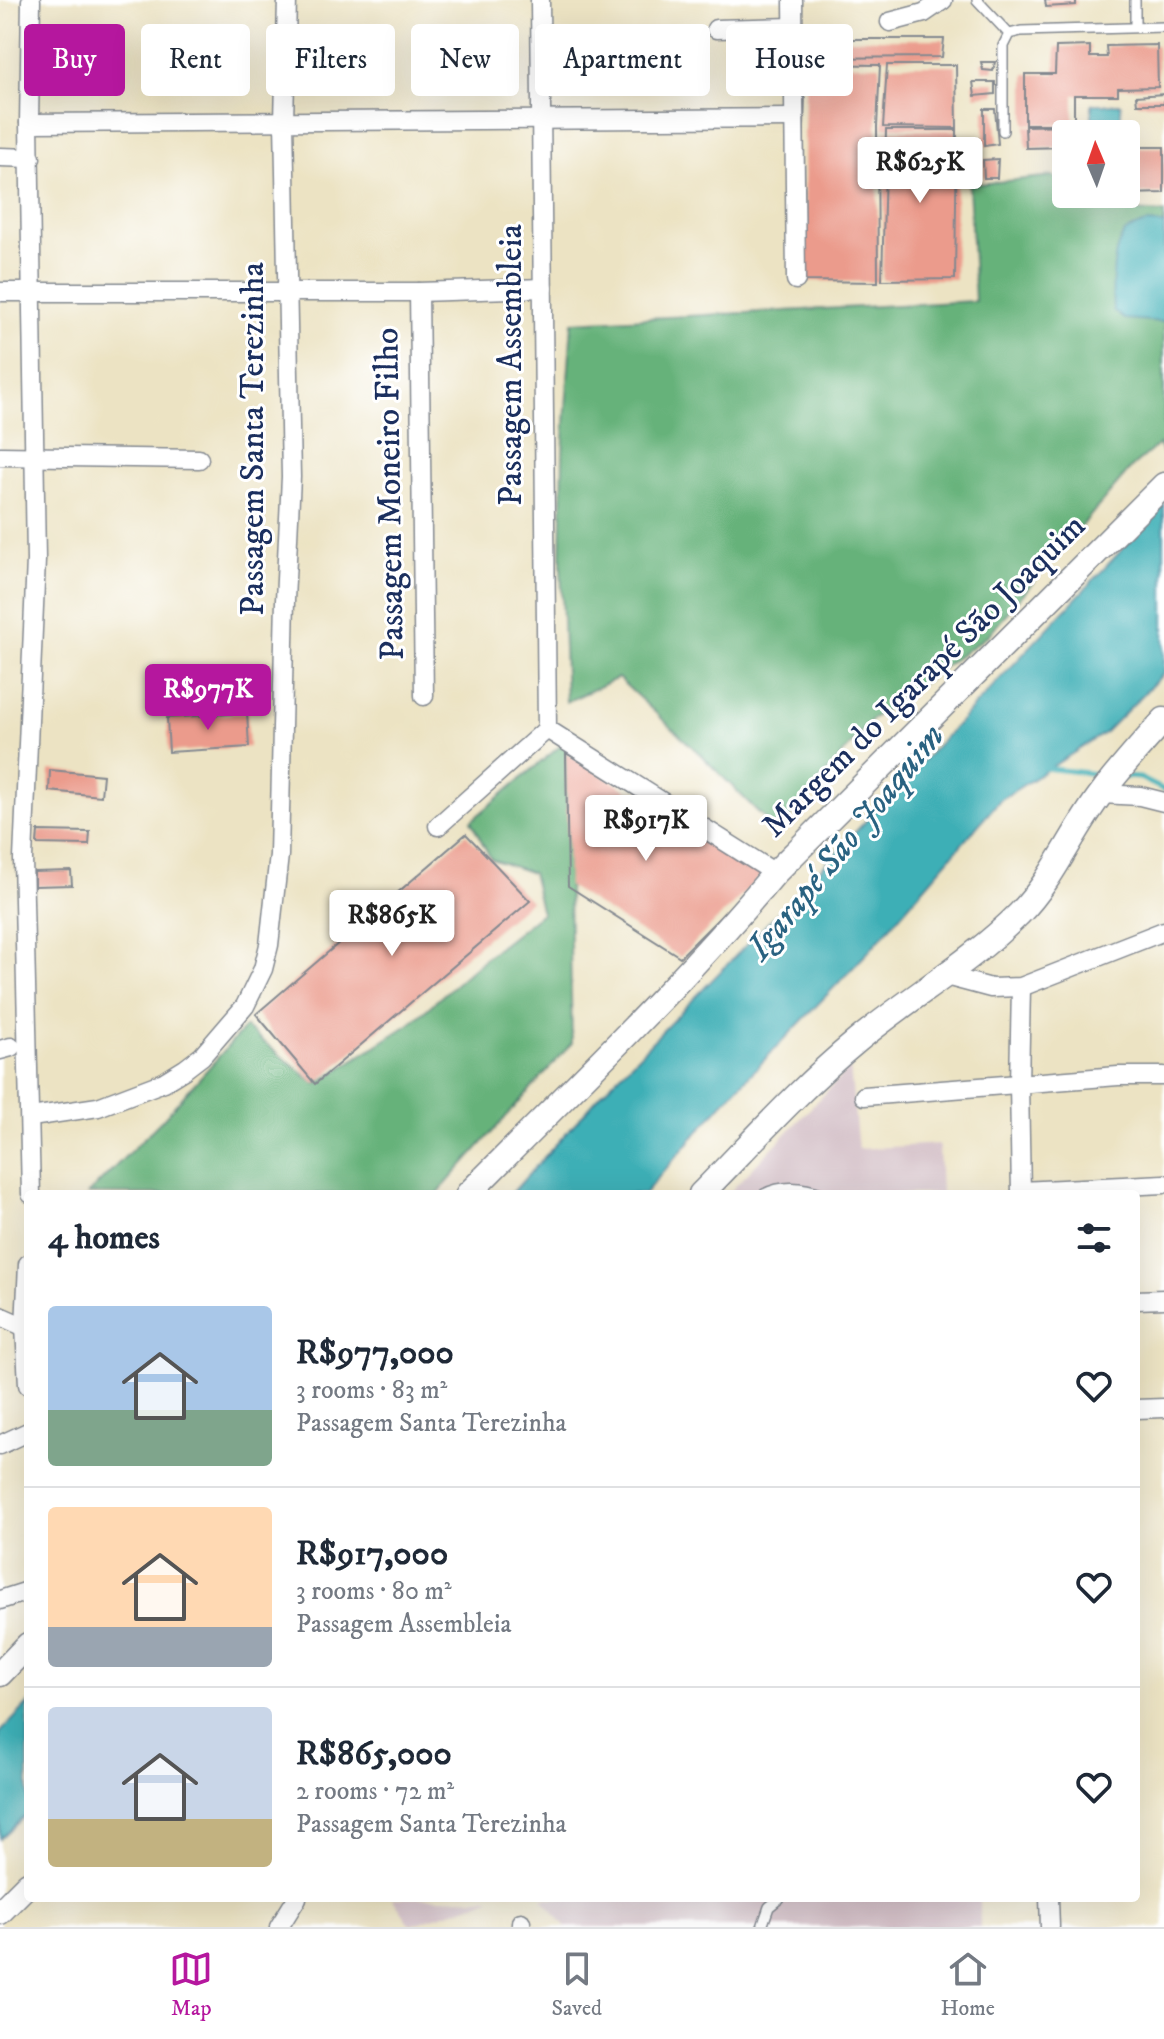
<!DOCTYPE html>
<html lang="en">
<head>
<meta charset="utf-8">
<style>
	:root { --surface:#fff; --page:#f2f2f3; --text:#1f2937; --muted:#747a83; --line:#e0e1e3; --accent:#b5179e }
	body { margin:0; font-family:"IM FELL DW Pica",serif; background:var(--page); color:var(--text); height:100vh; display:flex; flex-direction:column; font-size:30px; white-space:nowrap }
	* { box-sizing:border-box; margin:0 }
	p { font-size:26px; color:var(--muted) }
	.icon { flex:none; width:44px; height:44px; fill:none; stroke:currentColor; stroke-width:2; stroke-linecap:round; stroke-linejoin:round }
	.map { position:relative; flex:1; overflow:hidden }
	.panel { position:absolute; left:24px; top:1190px; width:1116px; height:712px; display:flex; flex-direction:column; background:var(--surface); border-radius:8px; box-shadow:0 8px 32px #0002 }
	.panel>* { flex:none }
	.guide { position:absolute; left:24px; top:24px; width:1116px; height:72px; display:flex; gap:16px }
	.needle { width:52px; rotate:358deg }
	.fabs { position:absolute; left:1052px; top:120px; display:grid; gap:16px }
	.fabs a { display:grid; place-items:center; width:88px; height:88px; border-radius:8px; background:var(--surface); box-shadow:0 8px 32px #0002; font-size:40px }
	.price { position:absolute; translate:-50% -68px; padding:0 18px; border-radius:8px; background:#fff; color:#222; font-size:26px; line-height:52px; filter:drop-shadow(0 2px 4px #0008) }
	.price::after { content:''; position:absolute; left:50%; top:48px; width:24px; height:18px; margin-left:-12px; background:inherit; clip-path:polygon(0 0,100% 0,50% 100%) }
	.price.active { background:var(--accent); color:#fff }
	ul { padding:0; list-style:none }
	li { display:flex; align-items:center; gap:24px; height:200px; padding:0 24px }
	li+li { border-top:2px solid var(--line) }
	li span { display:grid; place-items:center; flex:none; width:224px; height:160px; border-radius:8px; color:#555 }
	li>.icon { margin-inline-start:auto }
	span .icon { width:96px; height:96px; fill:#fffc; stroke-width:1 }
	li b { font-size:34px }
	h2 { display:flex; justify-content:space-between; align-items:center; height:96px; padding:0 24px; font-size:34px }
	.chip { padding:0 28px; border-radius:8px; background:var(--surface); box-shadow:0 8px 32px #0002; font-size:28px; line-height:72px }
	.chip.active { background:var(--accent); color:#fff }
	.dock { display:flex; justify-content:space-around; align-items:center; height:112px; border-top:2px solid var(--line); background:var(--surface); font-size:22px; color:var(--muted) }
	.dock a { display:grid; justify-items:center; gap:4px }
	.dock .active { color:var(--accent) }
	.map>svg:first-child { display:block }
	.industrial { fill:#d2bdc5 }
	.forest { fill:#66b27a; stroke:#40706c; stroke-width:2 }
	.water { fill:#3eafb6; stroke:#2c6f8a; stroke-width:2 }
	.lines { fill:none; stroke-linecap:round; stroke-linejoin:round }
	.stream { stroke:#3eafb6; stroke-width:5 }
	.building { fill:#eb9b8c }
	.service-casing { stroke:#848990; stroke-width:12 }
	.minor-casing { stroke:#848990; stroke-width:21 }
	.tertiary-casing { stroke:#848990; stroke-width:27 }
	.service { stroke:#fff; stroke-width:9 }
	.minor { stroke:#fff; stroke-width:18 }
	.tertiary { stroke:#fff; stroke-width:24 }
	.labels { text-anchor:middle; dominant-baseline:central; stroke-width:6; stroke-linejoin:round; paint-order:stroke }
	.street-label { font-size:34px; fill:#1b2f5e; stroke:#fff }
	.water-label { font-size:36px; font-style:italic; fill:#296281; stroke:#fff }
</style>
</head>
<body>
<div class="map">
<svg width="1164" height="1927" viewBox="0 0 1164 1927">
	<rect width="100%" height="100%" fill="#fff"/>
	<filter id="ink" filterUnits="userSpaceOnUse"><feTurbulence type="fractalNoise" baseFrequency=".0125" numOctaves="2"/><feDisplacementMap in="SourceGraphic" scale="16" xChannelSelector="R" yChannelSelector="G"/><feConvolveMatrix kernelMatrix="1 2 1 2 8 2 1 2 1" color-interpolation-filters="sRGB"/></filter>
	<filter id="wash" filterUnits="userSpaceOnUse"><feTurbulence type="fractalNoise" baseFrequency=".006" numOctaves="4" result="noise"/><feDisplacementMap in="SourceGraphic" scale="32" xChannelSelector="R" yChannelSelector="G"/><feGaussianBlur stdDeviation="1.8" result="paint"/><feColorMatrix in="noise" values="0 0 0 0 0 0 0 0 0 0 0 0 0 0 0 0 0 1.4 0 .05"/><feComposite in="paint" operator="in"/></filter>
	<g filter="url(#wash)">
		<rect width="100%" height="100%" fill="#ece3c3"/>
		<g class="industrial">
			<path d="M850 1067 858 1149 939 1144 941 1194H728Z"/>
			<path d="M392 1898H493L411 1925Z"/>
			<path d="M542 1898H980V1927H566Z"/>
		</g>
		<g class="forest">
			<path d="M1053 176 1066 186V194H1078L1100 209 1164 213V455L1159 444 1132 467 988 635 872 719 778 832 701 755 618 678 566 702 561 567 563 452 572 322 975 301 969 185Z"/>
			<path d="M566 741 572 1043 437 1194H88L162 1120 245 1027 316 1084 411 1023 485 958 542 913 532 873 491 859 471 821Z"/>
		</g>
		<g class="water">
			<path d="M1092 104H1121V118L1092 119Z"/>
			<path d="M1145 223 1164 224V322L1124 319 1113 311C1112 292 1111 243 1127 231 1132 228 1140 226 1145 223Z"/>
			<path d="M1164 505V673L1106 732 1000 800 869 951 722 1104 644 1194H511L603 1092 827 862Z"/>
			<path d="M28 1704V1813L0 1839V1733Z"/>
		</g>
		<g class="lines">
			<g class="stream">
				<path d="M1044 768 1106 775"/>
				<path d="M1124 777 1140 778 1164 790"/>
			</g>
		</g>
		<g id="blocks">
			<g class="building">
				<path d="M1045 0H1076V5L1046 7Z"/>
				<path d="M806 39H944L942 57 805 58Z"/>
				<path d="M1157 45 1158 87 1118 88V95H1074V124H1025V74H1055L1056 47 1090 46V57H1107L1106 46Z"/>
				<path d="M981 62H995L993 71 983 70Z"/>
				<path d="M806 64 880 65 877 127 878 282 805 281 804 128Z"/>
				<path d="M887 65H956L957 128 883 127Z"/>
				<path d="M973 82H995V94L975 96Z"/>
				<path d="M1164 94V104H1137L1136 96Z"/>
				<path d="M984 109H995L998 144 984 146Z"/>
				<path d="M1074 125V134H1066V147L1026 148 1025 126Z"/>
				<path d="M886 130H957L955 279 882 280Z"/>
				<path d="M1126 147H1164V193L1126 194Z"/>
				<path d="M998 159 997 178H984L983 160Z"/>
				<path d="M261 683V691L212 692 211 684Z"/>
				<path d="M261 696V706L208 709 207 699Z"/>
				<path d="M247 713 249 747 169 752 167 718Z"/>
				<path d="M566 753 763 874 680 957 568 886Z"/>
				<path d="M50 770 103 775 101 796 49 791Z"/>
				<path d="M38 831 90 832 89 845 37 844Z"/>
				<path d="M466 834 530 901 315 1084 256 1014Z"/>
				<path d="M71 871 72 885 34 886V872Z"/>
			</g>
		</g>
	</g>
	<g filter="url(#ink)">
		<use href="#blocks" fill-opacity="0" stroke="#848990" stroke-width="2"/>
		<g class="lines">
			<defs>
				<g id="service">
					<path d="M977 0 1009 34"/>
					<path d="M1135 0V27"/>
					<path d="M1003 131V46L1009 34 1021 31 1164 27"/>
					<path d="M764 1194C783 1184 805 1187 824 1194"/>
					<path d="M762 1927 769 1907 780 1898"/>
				</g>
				<g id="minor">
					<path d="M540 0 547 729 775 873"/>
					<path d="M793 0 796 280"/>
					<path d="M890 22 924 13 943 0"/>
					<path d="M716 29 793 27"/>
					<path d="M29 123 793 118"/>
					<path d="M0 157 31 158"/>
					<path d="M0 292H419L543 288"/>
					<path d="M419 292 424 696"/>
					<path d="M0 456 199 459"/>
					<path d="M1101 794 1140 796 1164 802"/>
					<path d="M438 826 547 729"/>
					<path d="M946 976 991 988 1021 987 1164 931"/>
					<path d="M0 1050 11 1047"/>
					<path d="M864 1096 1118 1076H1164"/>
					<path d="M31 1117 98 1107 164 1082 185 1069 202 1056 245 1006 263 969 269 945 279 855 285 600 291 477 284 121 287 0"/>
					<path d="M1021 1191 1164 1184"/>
					<path d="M31 1194 23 859 36 560 29 123 31 0"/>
					<path d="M1021 1194 1019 1084 1021 987"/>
					<path d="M28 1264 25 1327 28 1385"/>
					<path d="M1136 1300 1164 1299"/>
					<path d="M0 1316 25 1327"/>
					<path d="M1136 1409 1164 1408"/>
					<path d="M0 1445 28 1432"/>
					<path d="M0 1600 28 1591"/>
					<path d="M1049 1898 1050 1927"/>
					<path d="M279 1927 297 1898"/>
					<path d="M521 1927V1922"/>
				</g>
				<g id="tertiary">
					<path d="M468 1194C572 1089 680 986 775 873L1164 485"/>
					<path d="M701 1194C752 1142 801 1087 857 1041 910 997 970 963 1019 914 1053 880 1072 832 1101 794 1120 768 1142 744 1164 720"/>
					<path d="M0 1674 28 1645"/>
					<path d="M0 1912 28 1884"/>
				</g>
			</defs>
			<use href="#service" class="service-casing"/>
			<use href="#minor" class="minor-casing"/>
			<use href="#tertiary" class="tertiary-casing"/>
			<use href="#service" class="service"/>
			<use href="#minor" class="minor"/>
			<use href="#tertiary" class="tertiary"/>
		</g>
	</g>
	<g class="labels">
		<g class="street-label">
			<text transform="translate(511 365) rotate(-90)">Passagem Assembleia</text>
			<text transform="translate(253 439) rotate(-90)">Passagem Santa Terezinha</text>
			<text transform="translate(390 494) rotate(-91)">Passagem Moneiro Filho</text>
			<text transform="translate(924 676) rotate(-45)">Margem do Igarapé São Joaquim</text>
		</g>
		<g class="water-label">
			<text transform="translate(846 842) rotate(-51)">Igarapé São Joaquim</text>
		</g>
	</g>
</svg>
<div class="fabs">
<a><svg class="needle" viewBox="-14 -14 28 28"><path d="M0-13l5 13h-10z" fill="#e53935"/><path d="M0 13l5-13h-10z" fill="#747a83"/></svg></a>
</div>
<b class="price" style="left:920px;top:205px">R$625K</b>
<b class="price active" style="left:208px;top:732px">R$977K</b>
<b class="price" style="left:646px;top:863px">R$917K</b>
<b class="price" style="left:392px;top:958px">R$865K</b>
<div class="guide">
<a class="chip active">Buy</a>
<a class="chip">Rent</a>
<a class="chip">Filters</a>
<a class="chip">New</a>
<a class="chip">Apartment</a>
<a class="chip">House</a>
</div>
<section class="panel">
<h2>4 homes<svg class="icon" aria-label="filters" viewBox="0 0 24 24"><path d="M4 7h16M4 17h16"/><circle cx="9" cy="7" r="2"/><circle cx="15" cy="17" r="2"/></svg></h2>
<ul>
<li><span style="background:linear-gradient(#a9c7e8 65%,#7fa58c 0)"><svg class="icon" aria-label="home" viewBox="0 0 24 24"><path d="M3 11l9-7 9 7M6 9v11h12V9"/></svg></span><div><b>R$977,000</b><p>3 rooms · 83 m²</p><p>Passagem Santa Terezinha</p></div><svg class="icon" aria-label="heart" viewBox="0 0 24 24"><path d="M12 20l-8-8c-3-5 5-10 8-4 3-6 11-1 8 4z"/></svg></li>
<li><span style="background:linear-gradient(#ffd9b3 75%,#9aa5b1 0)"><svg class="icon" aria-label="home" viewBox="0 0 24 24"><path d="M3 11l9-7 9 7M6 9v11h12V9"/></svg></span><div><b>R$917,000</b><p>3 rooms · 80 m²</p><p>Passagem Assembleia</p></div><svg class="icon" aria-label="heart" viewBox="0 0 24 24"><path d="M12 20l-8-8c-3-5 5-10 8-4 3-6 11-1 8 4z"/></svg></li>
<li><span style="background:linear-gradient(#c9d6e8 70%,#c2b280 0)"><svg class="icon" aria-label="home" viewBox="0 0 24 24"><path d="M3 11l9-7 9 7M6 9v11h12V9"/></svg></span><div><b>R$865,000</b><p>2 rooms · 72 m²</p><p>Passagem Santa Terezinha</p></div><svg class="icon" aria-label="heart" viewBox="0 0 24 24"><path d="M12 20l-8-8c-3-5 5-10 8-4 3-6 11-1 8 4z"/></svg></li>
</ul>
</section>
</div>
<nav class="dock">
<a class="active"><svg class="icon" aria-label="map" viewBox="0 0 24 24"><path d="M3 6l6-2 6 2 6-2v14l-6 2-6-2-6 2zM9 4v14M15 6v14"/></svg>Map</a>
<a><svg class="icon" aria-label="saved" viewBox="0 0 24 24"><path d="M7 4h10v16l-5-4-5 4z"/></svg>Saved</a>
<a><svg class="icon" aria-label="home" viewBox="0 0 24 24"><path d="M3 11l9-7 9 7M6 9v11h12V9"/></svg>Home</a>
</nav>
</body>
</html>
